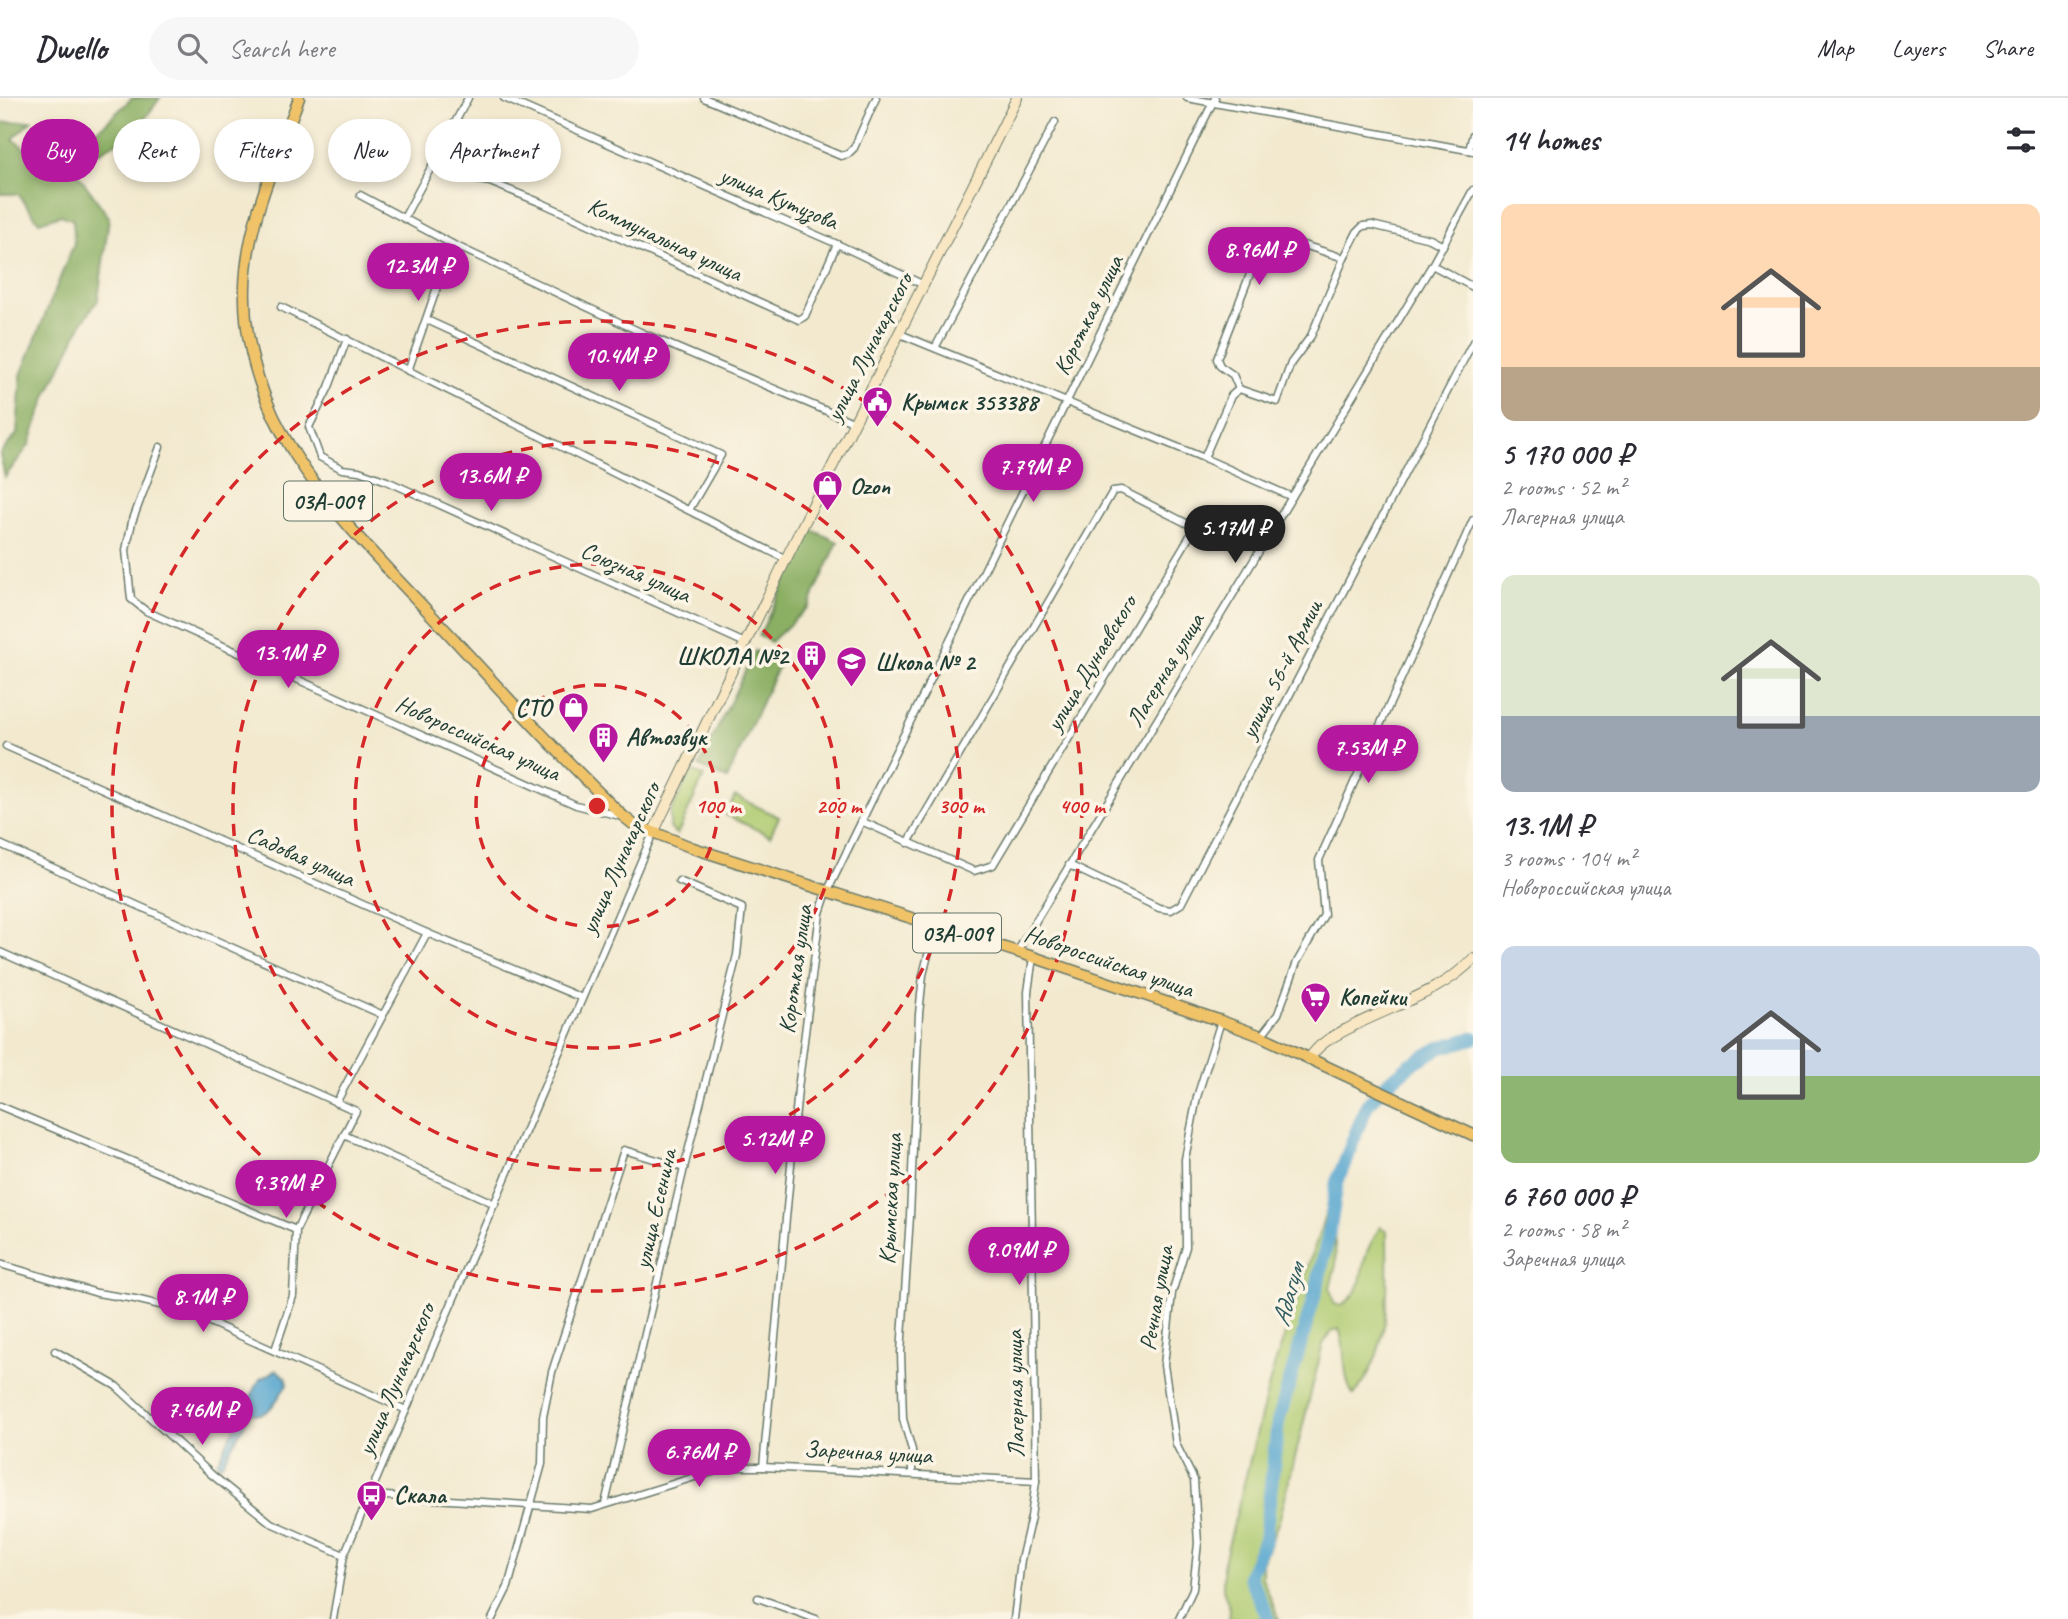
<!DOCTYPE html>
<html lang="en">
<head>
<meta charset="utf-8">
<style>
	:root { --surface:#fff; --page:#f7f7f7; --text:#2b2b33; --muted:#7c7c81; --line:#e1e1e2; --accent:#b5179e }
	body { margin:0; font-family:Caveat,sans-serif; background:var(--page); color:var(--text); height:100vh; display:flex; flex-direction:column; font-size:26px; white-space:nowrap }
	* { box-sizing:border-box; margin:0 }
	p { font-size:23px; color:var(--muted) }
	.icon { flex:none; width:38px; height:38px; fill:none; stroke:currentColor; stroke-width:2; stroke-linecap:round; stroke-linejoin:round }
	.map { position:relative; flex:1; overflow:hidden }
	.details { display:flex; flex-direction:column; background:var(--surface); width:595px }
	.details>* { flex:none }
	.top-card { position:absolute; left:21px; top:21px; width:665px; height:63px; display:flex; gap:14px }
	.price { position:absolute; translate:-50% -60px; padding:0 16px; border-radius:24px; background:var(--accent); color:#fff; font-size:23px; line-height:46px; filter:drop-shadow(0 2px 4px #0008) }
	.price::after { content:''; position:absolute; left:50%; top:42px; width:21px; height:16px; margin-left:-10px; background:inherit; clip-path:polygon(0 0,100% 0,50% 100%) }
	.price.active { background:#222; color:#fff }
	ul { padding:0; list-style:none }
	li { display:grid; align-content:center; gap:14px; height:371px; padding:0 28px }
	li span { display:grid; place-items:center; height:217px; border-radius:14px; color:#555 }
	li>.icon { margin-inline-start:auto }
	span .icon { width:126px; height:126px; fill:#fffc; stroke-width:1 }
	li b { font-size:30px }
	h2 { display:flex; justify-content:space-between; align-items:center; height:84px; padding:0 28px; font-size:30px }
	.chip { padding:0 24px; border-radius:32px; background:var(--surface); box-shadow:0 4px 10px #0003; font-size:24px; line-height:63px }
	.chip.active { background:var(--accent); color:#fff }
	header { display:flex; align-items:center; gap:42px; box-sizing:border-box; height:98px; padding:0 35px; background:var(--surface); border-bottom:2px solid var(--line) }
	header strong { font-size:33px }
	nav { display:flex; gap:38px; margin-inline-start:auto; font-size:24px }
	.search { width:490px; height:63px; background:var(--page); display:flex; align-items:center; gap:18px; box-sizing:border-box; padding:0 24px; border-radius:38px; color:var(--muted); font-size:26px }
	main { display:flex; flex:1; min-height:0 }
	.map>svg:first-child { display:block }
	.green { fill:#afcb71; stroke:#678452; stroke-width:2 }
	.forest { fill:#8baf63; stroke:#55764c; stroke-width:2 }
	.water { fill:#55a5cf; stroke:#3a7182; stroke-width:2 }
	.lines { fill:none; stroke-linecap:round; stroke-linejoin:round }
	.river { stroke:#55a5cf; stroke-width:14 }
	.minor-casing { stroke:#69796a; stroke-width:9 }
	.secondary-casing { stroke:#69796a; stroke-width:12 }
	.primary-casing { stroke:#69796a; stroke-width:13 }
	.minor { stroke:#fff; stroke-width:6 }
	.secondary { stroke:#f9e7c3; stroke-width:10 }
	.primary { stroke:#f0c369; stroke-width:10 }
	.ring { fill:none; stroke:#d62828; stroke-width:3.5; stroke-dasharray:12 9 }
	.labels { text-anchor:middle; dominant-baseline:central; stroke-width:7; stroke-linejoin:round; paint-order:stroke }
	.shield { fill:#fcf5e5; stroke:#617469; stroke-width:2 }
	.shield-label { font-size:23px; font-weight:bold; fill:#1f3d34 }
	.street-label { font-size:24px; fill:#1f3d34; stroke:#fcf5e5 }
	.poi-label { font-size:24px; font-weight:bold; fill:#1f3d34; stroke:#fcf5e5; text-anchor:start }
	.water-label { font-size:26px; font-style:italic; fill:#2f5c62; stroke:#fcf5e5 }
	.centre { fill:#d62828; stroke:#fcf5e5; stroke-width:3.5 }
	.ring-label { font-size:21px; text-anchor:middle; font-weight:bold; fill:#d62828; stroke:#fcf5e5; stroke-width:7; stroke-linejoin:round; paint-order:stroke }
</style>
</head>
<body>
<header>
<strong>Dwello</strong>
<div class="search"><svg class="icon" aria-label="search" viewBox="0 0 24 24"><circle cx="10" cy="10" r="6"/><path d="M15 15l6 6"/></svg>Search here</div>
<nav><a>Map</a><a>Layers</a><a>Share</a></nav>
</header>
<main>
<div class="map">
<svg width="1473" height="1521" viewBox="0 0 1473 1521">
	<rect width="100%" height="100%" fill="#fcf5e5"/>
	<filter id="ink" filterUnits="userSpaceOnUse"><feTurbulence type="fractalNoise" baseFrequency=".0143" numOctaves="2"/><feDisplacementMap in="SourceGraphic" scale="14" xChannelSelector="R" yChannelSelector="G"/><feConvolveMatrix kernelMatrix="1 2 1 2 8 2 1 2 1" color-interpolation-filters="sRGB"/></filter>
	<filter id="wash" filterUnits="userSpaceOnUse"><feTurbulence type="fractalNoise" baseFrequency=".00686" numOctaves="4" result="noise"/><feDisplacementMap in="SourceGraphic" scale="28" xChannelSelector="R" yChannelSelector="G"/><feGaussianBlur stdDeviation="1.57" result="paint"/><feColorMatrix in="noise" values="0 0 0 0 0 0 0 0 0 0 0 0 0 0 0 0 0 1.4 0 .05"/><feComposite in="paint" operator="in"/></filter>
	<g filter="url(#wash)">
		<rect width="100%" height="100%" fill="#f2e9cf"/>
		<g class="green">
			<path d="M691 673 704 678 677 737 670 730V715Z"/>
			<path d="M735 698 779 719 770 738 726 717Z"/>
			<path d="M1332 1097 1336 1167 1330 1190 1334 1206 1342 1208C1366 1188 1358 1180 1367 1154 1370 1145 1376 1137 1380 1129L1387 1133C1387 1190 1393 1251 1354 1297 1342 1285 1347 1250 1339 1231L1332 1233 1323 1246 1280 1420 1262 1465V1480L1279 1521H1229L1230 1511 1223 1491V1468L1272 1275Z"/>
		</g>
		<g class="forest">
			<path d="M132 0H160L136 33 83 64 75 72 109 119 98 202 83 223 47 297 29 347 5 379 0 356 17 336 21 277 74 145 73 122 61 117 39 124 18 96H0V25L31 23 13 41 40 63 68 53 106 25Z"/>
			<path d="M810 431 838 444 809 508 771 544 759 538Z"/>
			<path d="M755 553 780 564 727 681 699 668Z"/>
		</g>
		<path class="water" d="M277 1272 286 1280 287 1287C277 1299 270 1322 251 1315L221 1367 217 1364 260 1281Z"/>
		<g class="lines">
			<path class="river" d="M1269 1521 1249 1478 1265 1441 1278 1324 1317 1189 1330 1130 1337 1084 1367 1007 1387 986 1411 966 1439 950 1473 940"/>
		</g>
	</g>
	<g filter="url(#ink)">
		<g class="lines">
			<defs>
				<g id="minor">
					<path d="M504 0 837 146 924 187"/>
					<path d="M704 0 841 58 848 56 854 50 876 0"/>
					<path d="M1187 0 1473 53"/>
					<path d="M1469 52 1473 36"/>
					<path d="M433 66 466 80 490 84 544 106 799 222 805 218 837 146"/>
					<path d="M360 97 452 146 649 238 855 325"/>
					<path d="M404 120 468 0"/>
					<path d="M1432 167 1473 189"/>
					<path d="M281 209 786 461"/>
					<path d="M427 222 721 357 689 412"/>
					<path d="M900 236 1204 360 1292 399"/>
					<path d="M347 241 329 289 309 329 320 359 342 371 359 373 387 383 745 545"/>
					<path d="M935 250 1055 24"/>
					<path d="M408 273 452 146"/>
					<path d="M1239 291 1233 277 1220 268 1217 261 1266 135 1344 160"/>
					<path d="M160 349 132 424 126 452 131 501 146 513 576 707 620 718"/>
					<path d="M1204 360 1231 298 1239 291 1277 304 1291 265 1311 238 1344 160 1357 134 1363 128 1372 127 1430 141 1443 148"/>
					<path d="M6 648 427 835 582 900"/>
					<path d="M861 723 974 773 993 767 1191 436 1190 427 1121 392 1113 393 908 745"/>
					<path d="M0 746 383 917"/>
					<path d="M1069 767 1159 810 1171 812 1181 806 1473 244"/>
					<path d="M0 854 356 1013 296 1132 293 1198 275 1252"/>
					<path d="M1017 854 1432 167 1473 92"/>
					<path d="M1261 938 1278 916 1297 864 1324 817 1319 762 1473 422"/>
					<path d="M336 1005 427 835"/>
					<path d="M0 1008 296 1132"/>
					<path d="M344 1037 495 1106"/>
					<path d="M0 1166 97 1195 135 1201 185 1213 406 1312"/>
					<path d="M55 1253 116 1288 211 1376 271 1425 344 1457"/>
					<path d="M763 1369 798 991 820 815 827 794 1215 0"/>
					<path d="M912 1375V1352L903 1321 901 1255 910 1118 919 916 923 877 935 829"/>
					<path d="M369 1397 592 1411 698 1378 731 1369H763L1036 1383"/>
					<path d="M605 1406 684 1070 737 857 742 810 679 783"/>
					<path d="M758 1500 816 1521"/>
					<path d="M333 1521 344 1457 653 735"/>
					<path d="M492 1521 508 1489 542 1366 543 1319 552 1274 624 1052 684 1070"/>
					<path d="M1014 1521 1021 1462 1031 1419 1036 1383 1028 894 1033 859"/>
					<path d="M1179 1521 1193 1491 1198 1445 1194 1382 1176 1346 1164 1267 1172 1195 1186 1149 1185 1061 1197 999 1221 923"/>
				</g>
				<g id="secondary">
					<path d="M653 735 786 461 1017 0"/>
					<path d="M1309 961C1320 944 1334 938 1351 929 1391 908 1442 894 1473 861"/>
				</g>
				<path id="primary" d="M299 0C277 60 247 124 245 188 240 337 359 438 451 538 507 599 563 661 623 718L633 726 693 750 1033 859 1221 923 1261 938 1473 1037"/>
			</defs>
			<use href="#minor" class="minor-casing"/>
			<use href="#secondary" class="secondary-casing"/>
			<use href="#primary" class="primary-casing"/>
			<use href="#minor" class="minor"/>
			<use href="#secondary" class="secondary"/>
			<use href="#primary" class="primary"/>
		</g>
	</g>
	<g class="ring">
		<circle cx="597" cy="708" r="121"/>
		<circle cx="597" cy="708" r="242"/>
		<circle cx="597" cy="708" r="364"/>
		<circle cx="597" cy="708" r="485"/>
	</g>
	<defs>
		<symbol id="civic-pin" viewBox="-11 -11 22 30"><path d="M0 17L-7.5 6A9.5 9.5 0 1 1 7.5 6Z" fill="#b5179e" stroke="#fcf5e5"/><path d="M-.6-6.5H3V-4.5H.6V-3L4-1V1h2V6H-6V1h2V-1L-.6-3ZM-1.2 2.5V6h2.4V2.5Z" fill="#fff"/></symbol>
		<symbol id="shop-pin" viewBox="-11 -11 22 30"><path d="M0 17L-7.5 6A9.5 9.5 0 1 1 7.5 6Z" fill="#b5179e" stroke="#fcf5e5"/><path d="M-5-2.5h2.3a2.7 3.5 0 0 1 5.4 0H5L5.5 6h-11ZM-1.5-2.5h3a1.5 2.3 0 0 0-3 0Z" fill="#fff"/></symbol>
		<symbol id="building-pin" viewBox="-11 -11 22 30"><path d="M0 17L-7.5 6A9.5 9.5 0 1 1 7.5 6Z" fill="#b5179e" stroke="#fcf5e5"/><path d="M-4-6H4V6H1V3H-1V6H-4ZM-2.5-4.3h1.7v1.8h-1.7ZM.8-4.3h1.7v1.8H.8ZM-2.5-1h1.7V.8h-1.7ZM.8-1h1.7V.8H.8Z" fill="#fff"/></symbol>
		<symbol id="school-pin" viewBox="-11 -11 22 30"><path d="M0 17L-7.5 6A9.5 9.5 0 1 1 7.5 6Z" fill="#b5179e" stroke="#fcf5e5"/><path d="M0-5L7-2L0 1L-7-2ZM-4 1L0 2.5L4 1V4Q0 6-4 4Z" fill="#fff"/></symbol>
		<symbol id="supermarket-pin" viewBox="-11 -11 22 30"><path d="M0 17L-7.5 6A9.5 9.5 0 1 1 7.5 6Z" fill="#b5179e" stroke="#fcf5e5"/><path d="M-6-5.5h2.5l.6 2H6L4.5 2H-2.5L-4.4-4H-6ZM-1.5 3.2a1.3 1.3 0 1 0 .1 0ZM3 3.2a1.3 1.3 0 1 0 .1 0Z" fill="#fff"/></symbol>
		<symbol id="bus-pin" viewBox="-11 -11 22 30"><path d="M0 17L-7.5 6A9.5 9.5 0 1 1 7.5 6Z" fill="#b5179e" stroke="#fcf5e5"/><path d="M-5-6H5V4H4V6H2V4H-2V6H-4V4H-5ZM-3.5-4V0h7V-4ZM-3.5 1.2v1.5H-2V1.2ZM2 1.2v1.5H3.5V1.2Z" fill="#fff"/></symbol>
	</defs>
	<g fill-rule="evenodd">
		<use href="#civic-pin" x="860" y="286" width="35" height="47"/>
		<use href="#shop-pin" x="810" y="370" width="35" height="47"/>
		<use href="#building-pin" x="794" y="540" width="35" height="47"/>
		<use href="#school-pin" x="834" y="546" width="35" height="47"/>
		<use href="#shop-pin" x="556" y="592" width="35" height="47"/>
		<use href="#building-pin" x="586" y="622" width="35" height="47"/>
		<use href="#supermarket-pin" x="1298" y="882" width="35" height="47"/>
		<use href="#bus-pin" x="354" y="1380" width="35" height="47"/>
	</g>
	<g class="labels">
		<g class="shield">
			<rect x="284" y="383.5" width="88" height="39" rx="5"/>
			<rect x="913" y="815.5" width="88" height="39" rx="5"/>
		</g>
		<g class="shield-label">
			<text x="328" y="403">03А-009</text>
			<text x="957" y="835">03А-009</text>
		</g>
		<g class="street-label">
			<text transform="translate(779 100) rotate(23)">улица Кутузова</text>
			<text transform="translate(665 141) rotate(25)">Коммунальная улица</text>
			<text transform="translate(1088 217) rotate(-64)">Короткая улица</text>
			<text transform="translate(869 249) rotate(-63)">улица Луначарского</text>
			<text transform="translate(636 474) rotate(24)">Союзная улица</text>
			<text transform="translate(1091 565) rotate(-59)">улица Дунаевского</text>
			<text transform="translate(1281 571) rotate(-63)">улица 56-й Армии</text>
			<text transform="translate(1165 572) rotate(-59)">Лагерная улица</text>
			<text transform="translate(478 640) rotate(24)">Новороссийская улица</text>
			<text transform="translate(301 758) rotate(24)">Садовая улица</text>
			<text transform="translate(620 760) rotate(-66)">улица Луначарского</text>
			<text transform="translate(1109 863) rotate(19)">Новороссийская улица</text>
			<text transform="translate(795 871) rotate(-82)">Короткая улица</text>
			<text transform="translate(890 1101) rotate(-87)">Крымская улица</text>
			<text transform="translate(655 1111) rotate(-77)">улица Есенина</text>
			<text transform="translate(1156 1200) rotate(-80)">Речная улица</text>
			<text transform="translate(396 1281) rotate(-67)">улица Луначарского</text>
			<text transform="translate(1015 1296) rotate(-91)">Лагерная улица</text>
			<text transform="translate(868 1354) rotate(3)">Заречная улица</text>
		</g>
		<g class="poi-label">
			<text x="901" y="304">Крымск 353388</text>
			<text x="850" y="388">Ozon</text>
			<text x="788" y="558" text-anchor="end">ШКОЛА №2</text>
			<text x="875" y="564">Школа № 2</text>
			<text x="551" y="610" text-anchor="end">СТО</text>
			<text x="626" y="639">Автозвук</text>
			<text x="1339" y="899">Копейки</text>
			<text x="394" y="1397">Скала</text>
		</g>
		<g class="water-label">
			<text transform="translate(1288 1197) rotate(-75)">Адагум</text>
		</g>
	</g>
	<circle cx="597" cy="708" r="10" class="centre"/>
	<g class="ring-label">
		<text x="718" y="715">100 m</text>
		<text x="839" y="715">200 m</text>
		<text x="961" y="715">300 m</text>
		<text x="1082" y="715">400 m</text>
	</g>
</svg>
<b class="price" style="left:1259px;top:189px">8.96M ₽</b>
<b class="price" style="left:418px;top:205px">12.3M ₽</b>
<b class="price" style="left:619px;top:295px">10.4M ₽</b>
<b class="price" style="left:1033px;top:406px">7.79M ₽</b>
<b class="price" style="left:491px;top:415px">13.6M ₽</b>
<b class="price active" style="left:1235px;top:467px">5.17M ₽</b>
<b class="price" style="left:288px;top:592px">13.1M ₽</b>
<b class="price" style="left:1368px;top:687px">7.53M ₽</b>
<b class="price" style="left:775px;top:1078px">5.12M ₽</b>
<b class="price" style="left:286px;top:1122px">9.39M ₽</b>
<b class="price" style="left:1019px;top:1189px">9.09M ₽</b>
<b class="price" style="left:203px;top:1236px">8.1M ₽</b>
<b class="price" style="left:202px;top:1349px">7.46M ₽</b>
<b class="price" style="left:699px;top:1391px">6.76M ₽</b>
<div class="top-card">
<a class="chip active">Buy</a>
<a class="chip">Rent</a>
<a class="chip">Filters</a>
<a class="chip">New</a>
<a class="chip">Apartment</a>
</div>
</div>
<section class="details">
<h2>14 homes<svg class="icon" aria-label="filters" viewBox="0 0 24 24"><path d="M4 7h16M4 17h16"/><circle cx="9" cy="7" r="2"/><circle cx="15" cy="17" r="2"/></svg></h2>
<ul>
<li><span style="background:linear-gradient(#ffd9b3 75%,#b9a48a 0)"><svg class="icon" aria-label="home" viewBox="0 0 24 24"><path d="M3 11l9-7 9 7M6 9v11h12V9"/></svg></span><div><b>5 170 000 ₽</b><p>2 rooms · 52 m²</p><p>Лагерная улица</p></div></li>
<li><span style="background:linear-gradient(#dfe7d0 65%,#9aa5b1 0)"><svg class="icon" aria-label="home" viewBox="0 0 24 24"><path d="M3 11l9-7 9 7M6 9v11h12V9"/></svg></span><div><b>13.1M ₽</b><p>3 rooms · 104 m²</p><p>Новороссийская улица</p></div></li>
<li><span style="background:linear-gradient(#c9d6e8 60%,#8fb573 0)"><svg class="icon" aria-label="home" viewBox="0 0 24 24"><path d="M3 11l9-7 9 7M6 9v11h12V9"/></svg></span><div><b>6 760 000 ₽</b><p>2 rooms · 58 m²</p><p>Заречная улица</p></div></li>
</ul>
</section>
</main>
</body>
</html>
